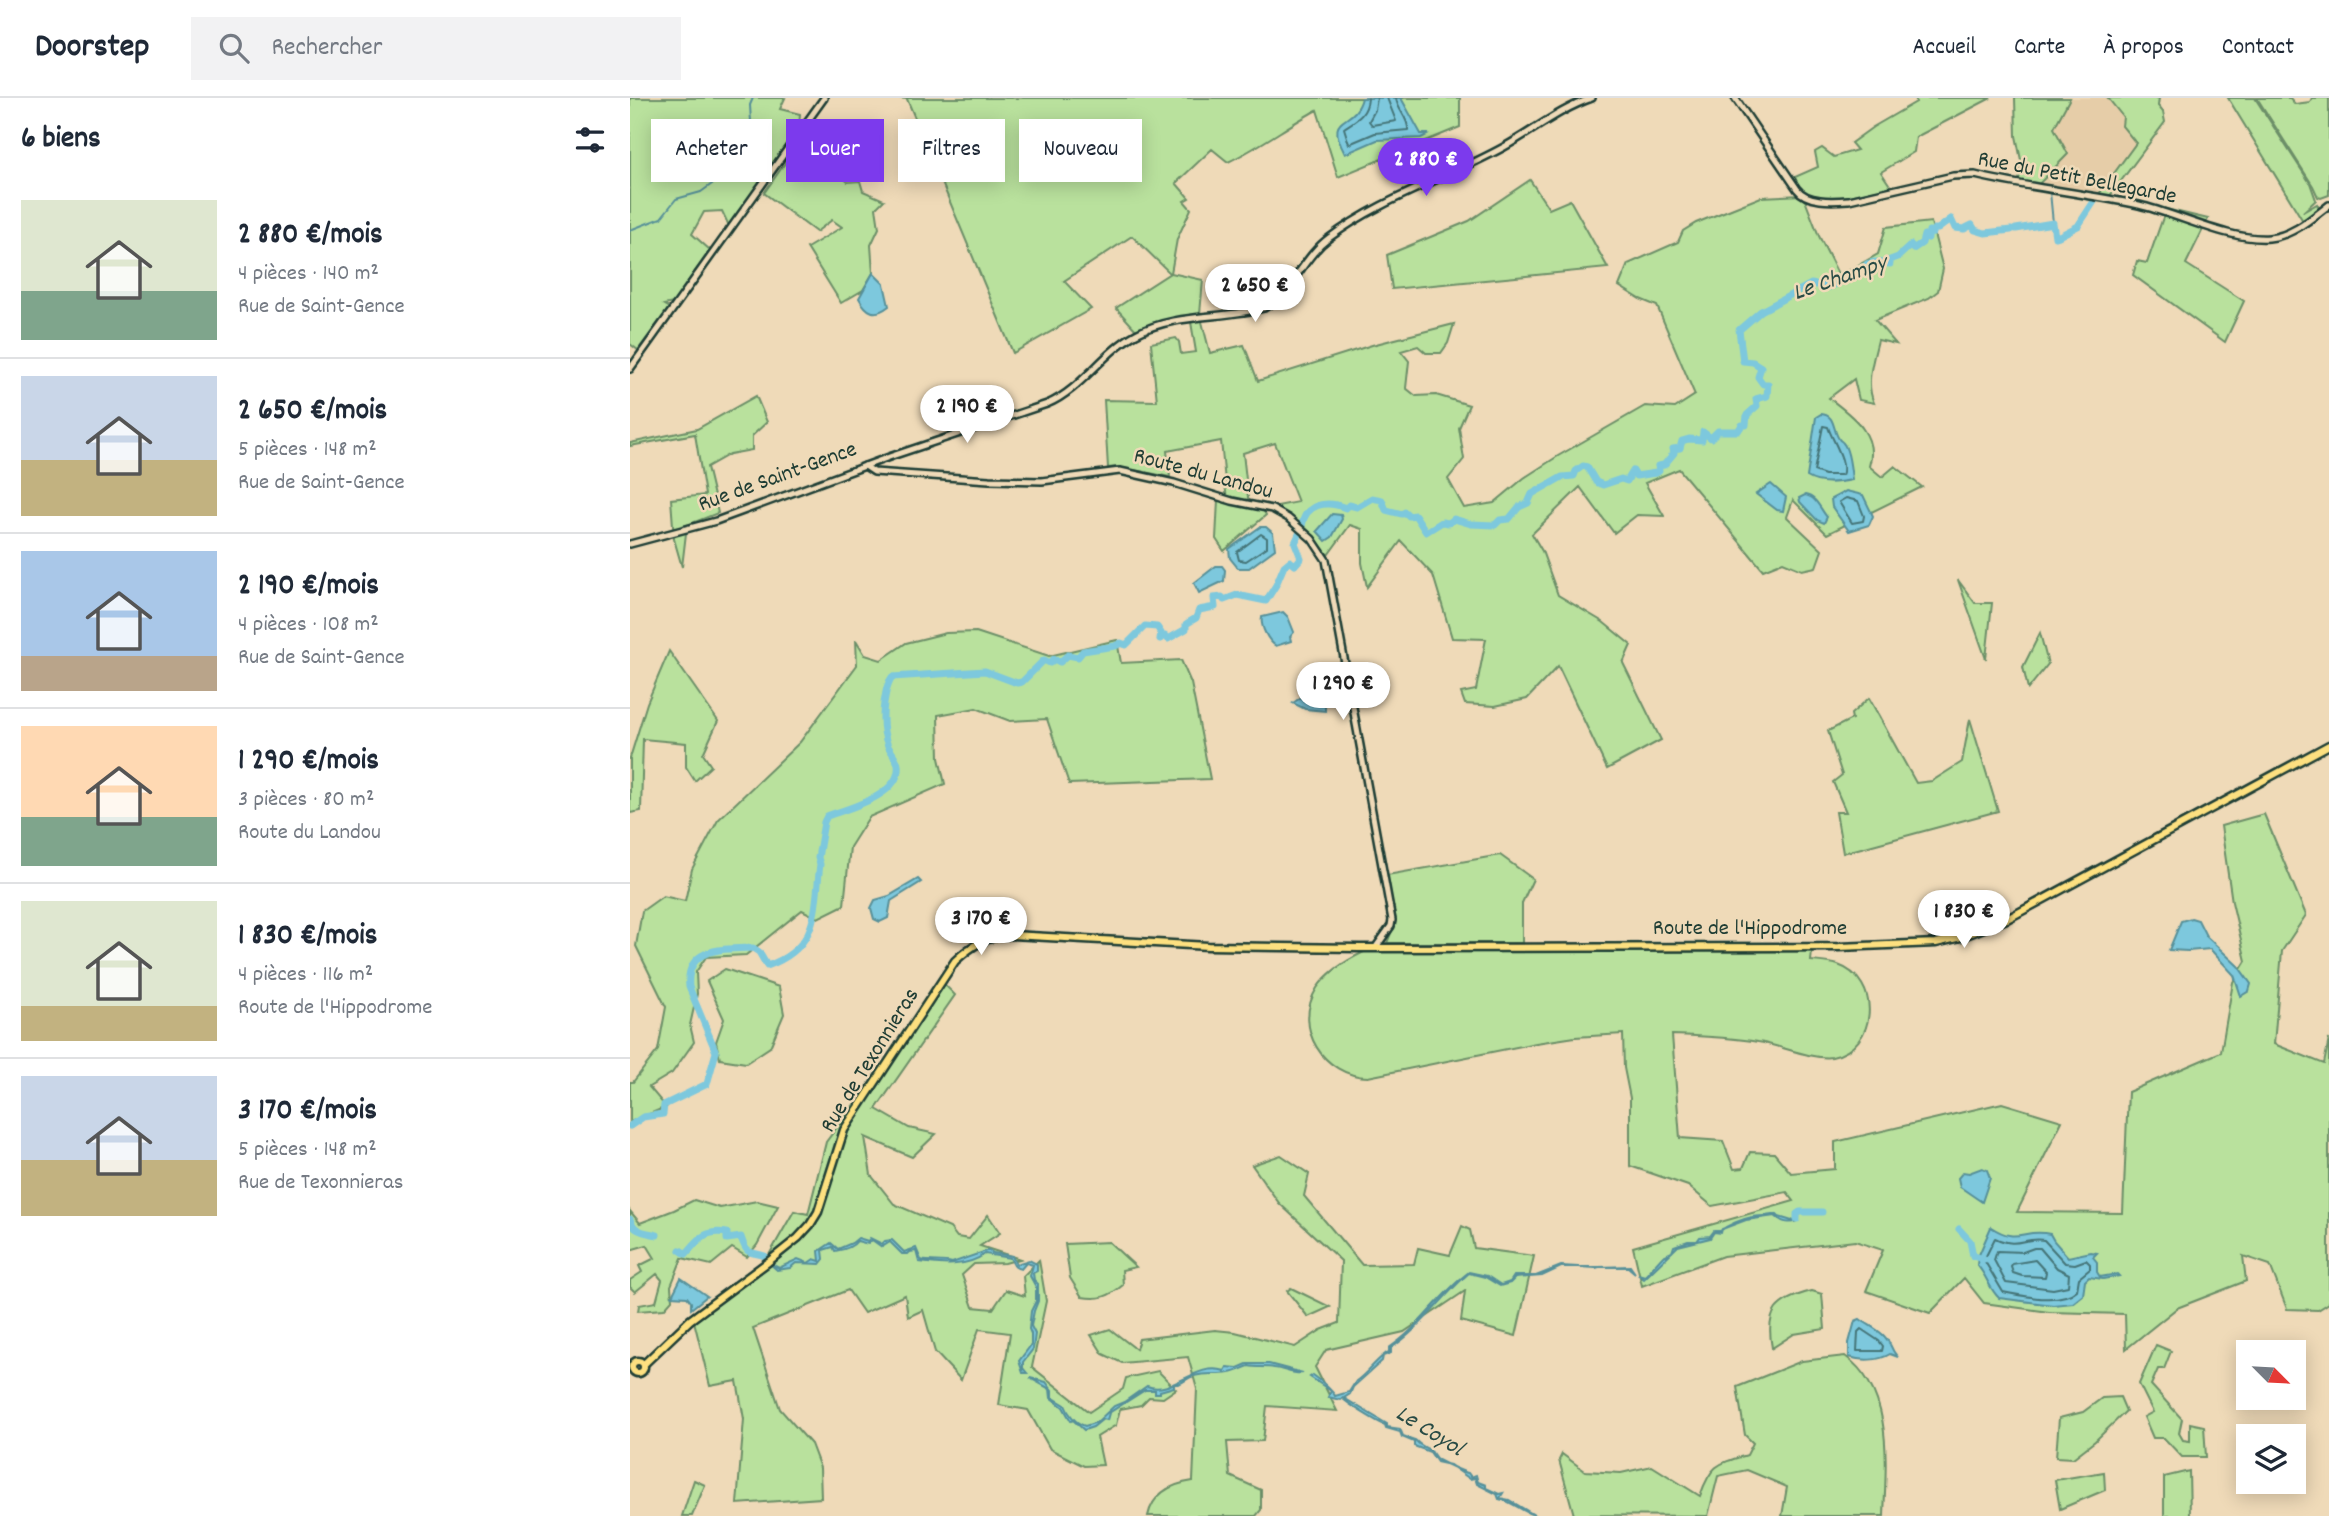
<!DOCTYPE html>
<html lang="fr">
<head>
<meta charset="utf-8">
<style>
	:root { --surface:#fff; --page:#f2f2f3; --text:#1f2937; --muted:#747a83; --line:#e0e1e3; --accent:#7c3aed }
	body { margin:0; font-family:Dekko,sans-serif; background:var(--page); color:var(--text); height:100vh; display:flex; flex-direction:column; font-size:26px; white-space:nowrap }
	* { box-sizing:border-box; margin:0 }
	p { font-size:23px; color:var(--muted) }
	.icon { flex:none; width:38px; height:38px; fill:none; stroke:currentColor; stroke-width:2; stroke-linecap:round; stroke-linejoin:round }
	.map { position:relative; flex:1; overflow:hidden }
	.sheet { display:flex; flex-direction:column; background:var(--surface); width:630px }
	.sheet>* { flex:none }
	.hud { position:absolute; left:21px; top:21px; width:665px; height:63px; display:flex; gap:14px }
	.needle { width:46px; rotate:114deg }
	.tools { position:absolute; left:1606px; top:1242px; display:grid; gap:14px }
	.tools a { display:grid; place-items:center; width:70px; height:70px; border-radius:0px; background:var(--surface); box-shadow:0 4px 18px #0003; font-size:35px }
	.price { position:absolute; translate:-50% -60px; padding:0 16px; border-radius:24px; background:#fff; color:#222; font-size:23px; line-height:46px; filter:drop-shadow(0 2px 4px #0008) }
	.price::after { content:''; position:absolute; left:50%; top:42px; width:21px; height:16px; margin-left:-10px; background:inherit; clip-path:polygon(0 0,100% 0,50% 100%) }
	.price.current { background:var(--accent); color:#fff }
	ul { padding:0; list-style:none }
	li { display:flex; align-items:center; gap:21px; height:175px; padding:0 21px }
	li+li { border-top:2px solid var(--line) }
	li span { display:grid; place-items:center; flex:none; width:196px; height:140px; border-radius:0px; color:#555 }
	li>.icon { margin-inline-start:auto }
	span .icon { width:84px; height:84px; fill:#fffc; stroke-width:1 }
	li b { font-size:30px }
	h2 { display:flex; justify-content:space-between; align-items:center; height:84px; padding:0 21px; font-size:30px }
	.chip { padding:0 24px; border-radius:0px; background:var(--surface); box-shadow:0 4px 18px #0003; font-size:24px; line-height:63px }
	.chip.current { background:var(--accent); color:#fff }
	header { display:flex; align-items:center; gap:42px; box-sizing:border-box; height:98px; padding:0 35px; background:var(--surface); border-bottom:2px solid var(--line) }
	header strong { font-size:33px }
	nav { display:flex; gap:38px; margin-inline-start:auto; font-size:24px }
	.search { width:490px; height:63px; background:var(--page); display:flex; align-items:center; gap:18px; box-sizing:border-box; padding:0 24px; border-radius:0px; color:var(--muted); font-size:26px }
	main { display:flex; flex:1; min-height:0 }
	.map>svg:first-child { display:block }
	.built { fill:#e6cda8 }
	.green { fill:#b9e19d; stroke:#6c8f68; stroke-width:2 }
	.water { fill:#7dc8dd; stroke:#579099; stroke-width:2 }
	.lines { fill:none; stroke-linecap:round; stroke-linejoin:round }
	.shore { stroke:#457578; stroke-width:2 }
	.stream { stroke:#579099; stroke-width:2 }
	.river { stroke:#7dc8dd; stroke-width:7 }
	.minor-casing { stroke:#1f3d34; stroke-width:10 }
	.major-casing { stroke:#1f3d34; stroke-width:11 }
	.minor { stroke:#efdab8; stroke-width:5 }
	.major { stroke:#fde080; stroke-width:6 }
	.labels { text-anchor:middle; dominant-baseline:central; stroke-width:5; stroke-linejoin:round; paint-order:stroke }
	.street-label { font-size:23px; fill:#1f3d34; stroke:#efdab8 }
	.water-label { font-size:24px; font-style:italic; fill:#284b45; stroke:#efdab8 }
</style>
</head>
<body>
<header>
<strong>Doorstep</strong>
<div class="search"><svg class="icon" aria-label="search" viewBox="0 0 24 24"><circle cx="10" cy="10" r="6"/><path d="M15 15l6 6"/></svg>Rechercher</div>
<nav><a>Accueil</a><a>Carte</a><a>À propos</a><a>Contact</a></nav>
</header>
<main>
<section class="sheet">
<h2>6 biens<svg class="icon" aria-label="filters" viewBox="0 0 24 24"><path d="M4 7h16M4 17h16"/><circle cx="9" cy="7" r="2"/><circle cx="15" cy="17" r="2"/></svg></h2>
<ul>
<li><span style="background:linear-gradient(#dfe7d0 65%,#7fa58c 0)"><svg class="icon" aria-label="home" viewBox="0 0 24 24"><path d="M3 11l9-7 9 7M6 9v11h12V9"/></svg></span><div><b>2 880 €/mois</b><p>4 pièces · 140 m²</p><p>Rue de Saint-Gence</p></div></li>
<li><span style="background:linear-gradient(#c9d6e8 60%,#c2b280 0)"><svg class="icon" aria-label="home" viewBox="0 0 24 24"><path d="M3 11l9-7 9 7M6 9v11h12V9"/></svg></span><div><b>2 650 €/mois</b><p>5 pièces · 148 m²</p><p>Rue de Saint-Gence</p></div></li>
<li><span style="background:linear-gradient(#a9c7e8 75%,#b9a48a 0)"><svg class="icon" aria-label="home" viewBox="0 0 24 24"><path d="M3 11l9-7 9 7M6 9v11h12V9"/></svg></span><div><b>2 190 €/mois</b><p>4 pièces · 108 m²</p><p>Rue de Saint-Gence</p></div></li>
<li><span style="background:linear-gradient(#ffd9b3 65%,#7fa58c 0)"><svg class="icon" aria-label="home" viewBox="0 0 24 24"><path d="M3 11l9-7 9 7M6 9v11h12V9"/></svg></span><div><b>1 290 €/mois</b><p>3 pièces · 80 m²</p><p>Route du Landou</p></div></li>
<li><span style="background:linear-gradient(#dfe7d0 75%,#c2b280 0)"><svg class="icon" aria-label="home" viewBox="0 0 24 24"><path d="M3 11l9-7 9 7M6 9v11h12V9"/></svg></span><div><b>1 830 €/mois</b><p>4 pièces · 116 m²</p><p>Route de l'Hippodrome</p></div></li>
<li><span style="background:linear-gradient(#c9d6e8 60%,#c2b280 0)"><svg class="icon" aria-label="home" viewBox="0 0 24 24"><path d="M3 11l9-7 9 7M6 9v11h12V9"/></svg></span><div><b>3 170 €/mois</b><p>5 pièces · 148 m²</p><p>Rue de Texonnieras</p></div></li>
</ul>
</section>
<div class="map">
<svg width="1699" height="1418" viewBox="0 0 1699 1418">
	<rect width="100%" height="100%" fill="#efdab8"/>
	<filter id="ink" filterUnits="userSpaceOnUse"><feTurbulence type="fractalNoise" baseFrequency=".0143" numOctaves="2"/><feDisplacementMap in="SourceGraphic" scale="14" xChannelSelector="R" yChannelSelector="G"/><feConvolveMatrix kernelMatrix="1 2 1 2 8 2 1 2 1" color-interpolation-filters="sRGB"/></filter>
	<g filter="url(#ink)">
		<path class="built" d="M1440 0H1478L1494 19 1492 28 1506 45 1469 96 1408 87 1438 56 1424 30Z"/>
		<g class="green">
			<path d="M0 0H155L150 11 170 16 169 30 99 128 92 113 74 114 62 136 80 152 43 205 34 207 39 210 8 252 0 246Z"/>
			<path d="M269 0H830V29L708 79 687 12C657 28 630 49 598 64L582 51 546 85 559 100 554 103 561 111 547 141 541 175 573 182 570 216 580 255 614 247 628 283 742 247 824 226 818 245 811 255H796L788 248 771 253 779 263 776 290 786 298 806 297 839 307 829 330 834 361 818 381 834 410 864 405 894 380 928 358 1015 308 1045 310 1065 297 1027 208 1010 201 989 188 998 166 1048 144 1053 133 1066 125 1131 99 1172 97 1165 79 1188 69 1185 54 1192 50 1204 59 1227 52 1221 45 1243 29 1286 4 1285 0H1361L1286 39 1284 54 1251 74 1261 89 1206 101 1173 97 1189 138 1209 178 1248 156 1256 129 1301 124 1313 171 1308 193 1299 200 1245 222 1266 246 1248 242C1243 263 1235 285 1244 305L1229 302 1224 281 1199 300C1222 318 1249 336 1239 368L1252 379 1265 368 1292 389 1197 436 1163 402 1157 419 1192 452 1186 469 1172 472 1153 464 1133 472 1049 371 1015 385 1034 418 1007 417 984 435 950 389 902 436 912 453 928 497 973 524 1001 547 993 565 1031 642 977 671 928 568 897 601 865 608 835 606 831 595 846 592 856 541 822 540 803 477 771 443 737 489 732 465V431L720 427 698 457 684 438 647 408 668 404 645 345 613 355 619 408 633 412 636 417 594 453 586 441 588 402 597 404 591 343 537 353 540 379 488 369 478 370 474 302 527 303 521 245 546 240 549 244 551 256 566 254 560 218 526 225 506 232 486 210 540 175 502 138 434 183 461 211 383 255 277 1Z"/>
			<path d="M1385 0H1440L1424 30 1438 56 1408 87 1389 83 1391 62 1386 38Z"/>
			<path d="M1478 0H1529L1528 8 1533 14 1535 24 1479 99 1469 96 1506 45 1492 28 1493 19Z"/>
			<path d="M1598 0H1625L1680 85 1686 102 1673 114 1687 106 1689 110 1673 123Z"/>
			<path d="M1627 0H1660L1665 6 1680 4 1682 0H1699V97L1691 100 1688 99 1683 88Z"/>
			<path d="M165 51 178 63 202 71 218 84 230 83 233 93 254 102 246 110 249 130 241 147 243 175 233 192 211 205 177 150 212 129 202 122 186 134 134 95Z"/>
			<path d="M900 82 919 111 940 102 978 170 762 191 757 157 839 123Z"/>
			<path d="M1536 111 1578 121 1556 166 1614 203 1595 244 1503 177 1507 163 1517 165Z"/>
			<path d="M126 298 137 324 122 338V352L100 356 77 369 88 415 57 427 52 469 44 441 41 401 75 397 65 336 0 348V345L67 331Z"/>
			<path d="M1328 482 1345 505H1362L1356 561Z"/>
			<path d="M346 534 419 558 487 542 491 565 551 562 561 585 580 681 439 686 417 621 380 623 346 610 308 617 309 660 315 686 239 719 220 749 214 807 188 820 172 812 116 857 76 859 66 874 67 896 60 927 64 944 42 975 19 989 36 1009 0 1024V984H3L28 952 36 909 6 848 12 813 33 798 55 803 62 771 88 722 170 644 227 567 226 542 235 557 251 562 276 545 316 535Z"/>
			<path d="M1410 535 1418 566 1398 591 1393 569Z"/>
			<path d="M39 553 88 623 73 656 81 668 65 683 56 669V645L13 641 11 713 0 715V660L17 605Z"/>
			<path d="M1239 600 1286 685 1302 683 1332 664 1340 621 1368 713 1213 755 1206 714H1216L1203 684 1212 677 1198 633 1222 621 1221 616Z"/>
			<path d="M1634 716 1676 817 1652 853 1644 946 1694 966 1699 941V1205L1688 1212 1657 1211 1640 1167 1613 1158 1616 1183 1547 1210 1496 1251 1495 1216 1419 1214 1354 1205 1334 1180 1300 1215 1236 1193 1253 1152 1225 1143 1093 1158 1012 1188 1003 1149 1164 1103 1157 1094 1082 1108 1058 1088 1000 1068V1000L994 970 993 936 945 939 906 945 738 979C694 978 662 930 687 890 698 874 717 862 734 854L1182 853 1181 863C1190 864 1199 864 1208 867 1252 882 1248 950 1202 959 1182 962 1149 947 1128 944 1100 939 1071 938 1042 937L1050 1040 1093 1043 1104 1071 1113 1070 1120 1054 1144 1055 1161 1075 1205 1071V1044L1372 1005 1432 1023 1387 1114 1493 1115 1498 994 1591 954 1603 884 1616 863 1602 804 1591 728Z"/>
			<path d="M870 757 903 781 892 805V845H757L766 823 757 777Z"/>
			<path d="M95 871 149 889 154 916 140 949 116 965 90 961 86 944 94 921 77 883Z"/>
			<path d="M314 886 325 897 246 1011 279 1030 306 1036 282 1059 235 1039 241 1077 264 1106 320 1130 327 1139 339 1141 358 1117 370 1135 350 1148 390 1161 375 1165 344 1166 332 1177 343 1209 363 1211 376 1192 395 1198 393 1178 409 1162 416 1203 402 1269 459 1314 493 1291 496 1280 528 1273 546 1291 533 1300 519 1299 511 1307 490 1311 486 1327 467 1339 473 1367 454 1368 420 1351 398 1312 369 1307 380 1235 349 1231 331 1282 305 1254 293 1212 278 1219 275 1197 234 1215 218 1192 123 1230 150 1311 181 1346 190 1370 191 1400 107 1406 114 1321 107 1283 80 1288 62 1215 127 1178 164 1113 178 1116 196 1044Z"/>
			<path d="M651 1057 679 1076 674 1098 732 1167 784 1166 788 1150 820 1157 832 1128 840 1132 844 1150 904 1158 886 1238 831 1223 835 1193 774 1234 696 1252 685 1269 707 1313 637 1308 633 1343 597 1344 600 1378 631 1392V1412L626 1418H518C523 1395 541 1386 563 1383L567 1291 558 1259 492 1265 473 1256 461 1237 480 1231 506 1251 509 1241 585 1232 605 1234 665 1249 691 1232 709 1225 711 1163 649 1105 622 1067Z"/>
			<path d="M64 1102 90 1110 127 1103 148 1108 127 1147 117 1159 102 1150 81 1167 52 1160 41 1188 42 1202 34 1211 8 1213 9 1207 26 1204 32 1182 27 1176 5 1194 0 1189V1182L12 1174 9 1168 25 1160 17 1147 0 1152V1113L10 1125 44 1112Z"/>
			<path d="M479 1144 506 1169 492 1172 493 1187C479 1199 469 1202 452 1199L440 1180 435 1146Z"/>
			<path d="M661 1190 700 1209 678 1219 657 1193Z"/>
			<path d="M1182 1193 1192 1196 1195 1231 1164 1236 1142 1250C1135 1213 1146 1202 1182 1193Z"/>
			<path d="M1526 1247 1541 1253 1534 1271H1528L1521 1287 1552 1321 1549 1335 1553 1342 1560 1343V1325L1574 1328 1576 1359H1552L1534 1340H1523L1514 1319 1523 1314 1509 1286Z"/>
			<path d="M1215 1258C1264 1293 1256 1364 1254 1418H1152L1157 1389 1117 1372 1088 1378 1078 1418 944 1417 929 1362 932 1356 955 1373 991 1375 1022 1368 1070 1398C1081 1367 1086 1366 1117 1357L1123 1345 1115 1337 1107 1289 1172 1263Z"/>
			<path d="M1490 1299 1496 1313 1465 1343 1443 1360 1426 1359 1429 1320 1453 1314 1472 1300Z"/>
			<path d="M1559 1373 1560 1418H1534V1379Z"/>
			<path d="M1474 1374 1475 1392 1430 1411 1425 1382Z"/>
			<path d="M64 1382 75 1387 62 1418H52Z"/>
		</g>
		<g class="water">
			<path d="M732 0H771L791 36H799L791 40 747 42 715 56C693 14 724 31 732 0Z"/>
			<path d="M243 175 254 186 259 208C245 219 237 215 229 200Z"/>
			<path d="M1191 316C1206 317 1202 331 1209 341 1210 343 1212 343 1213 345 1219 351 1221 372 1222 382 1207 385 1190 387 1177 379L1186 319Z"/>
			<path d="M1141 386 1156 399 1153 413 1147 412 1126 396Z"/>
			<path d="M1216 393 1233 397 1243 418 1239 427 1219 433 1202 409 1201 401Z"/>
			<path d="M1175 397C1187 399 1190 411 1197 419L1194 425 1187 422 1170 404 1169 400Z"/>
			<path d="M702 416 711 417 712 421 702 439 696 443 687 433Z"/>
			<path d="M630 429H636L643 435 645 451 619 470H608L600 460 599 451Z"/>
			<path d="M586 468H592L595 472 594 483 569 495 564 485Z"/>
			<path d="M653 514 658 519 664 534 660 539 661 543 646 548C638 543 630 528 632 519Z"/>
			<path d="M691 590 695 596V613L675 611 663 605 677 595Z"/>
			<path d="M288 781 291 784 261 803 258 820 250 824 244 821 241 810 245 802 259 798Z"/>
			<path d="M1561 820 1568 822 1576 838 1608 868 1621 886 1619 893 1611 898 1604 877 1580 851 1558 853 1539 852 1551 823Z"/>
			<path d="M1352 1070 1357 1072 1360 1080 1352 1104 1330 1089 1328 1080 1333 1074 1339 1075Z"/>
			<path d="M1168 1114 1170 1115 1167 1123C1157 1127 1151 1123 1145 1118L1116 1122 1092 1131 1091 1135 1084 1134 1080 1140 1048 1148 1014 1181 1008 1176 1015 1178 1033 1158 1042 1154 1044 1148 1058 1143H1067L1070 1139 1080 1138 1084 1133H1090C1098 1127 1112 1121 1122 1119 1130 1117 1138 1119 1146 1116L1149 1119 1162 1123 1166 1120 1165 1115Z"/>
			<path d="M1361 1129C1388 1147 1393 1130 1420 1136L1424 1143 1438 1159 1461 1154 1467 1155 1463 1159 1467 1164V1174L1470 1179 1487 1176 1489 1178 1473 1181 1459 1179 1455 1183 1453 1197 1443 1205 1423 1207 1369 1200C1359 1191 1356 1176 1347 1167L1348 1159Z"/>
			<path d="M228 1140 238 1143 240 1140 252 1146 255 1143 262 1142 274 1154 286 1150 291 1162C302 1165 311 1162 322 1165L359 1152 363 1155 382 1158 386 1166 399 1162 407 1166V1173L403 1175 404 1182 408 1186V1203L404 1213 401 1228 405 1236 403 1251 393 1264V1270L397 1275H393L389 1263 401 1247V1236L399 1231 401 1213 406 1203V1189L400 1178 403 1167 396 1165 391 1171C383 1170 384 1166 380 1160L355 1156C336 1170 312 1167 289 1164L286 1153 280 1154 278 1156H272L260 1144 252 1149 242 1142 238 1146 227 1143C222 1150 213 1152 205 1153L203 1149 193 1152 194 1161 190 1166 166 1165 160 1170 147 1172 139 1165 149 1170 168 1161 178 1165 184 1161 190 1163 189 1153 201 1145 208 1151 222 1145Z"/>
			<path d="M931 1168 966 1170 969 1169 1000 1168 1005 1175 998 1169H931L912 1178 885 1180 880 1185 870 1188 855 1179 839 1175C811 1199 790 1232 761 1250V1255L753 1258 752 1263 723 1289 720 1296 714 1300 757 1326V1329L770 1331 773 1338 785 1342C790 1348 793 1348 800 1352 803 1355 804 1359 807 1361 809 1363 835 1375 838 1375L841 1379 846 1377 848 1384 856 1387V1390L869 1396 873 1395 870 1400 879 1402 906 1418C892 1414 882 1403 869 1401L867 1396 847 1386 845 1380 840 1381 820 1367 807 1364 800 1354 784 1348V1344L772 1339 770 1334 756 1330 755 1327C747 1324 718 1306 712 1300L710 1302 698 1299 701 1293 680 1279 683 1277C689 1281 703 1293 705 1298L719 1294 726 1283C736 1277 751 1256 759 1254V1250C790 1230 808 1197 839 1174L857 1178 871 1187 880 1184 884 1178H906Z"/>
			<path d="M51 1180 77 1198 61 1211V1204L57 1199 42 1198Z"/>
			<path d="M1230 1221C1238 1227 1249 1232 1255 1239 1262 1246 1261 1253 1268 1259L1260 1256C1249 1263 1231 1263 1219 1259V1245L1225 1223Z"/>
			<path d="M617 1266H639L673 1275C665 1277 654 1271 644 1270 635 1268 627 1270 619 1268 613 1270 606 1274 599 1275 587 1277 576 1275 564 1278 555 1280 553 1287 544 1286V1289L530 1293V1295H525V1292H515L479 1315 477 1322 473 1321 463 1329 454 1332 443 1322 441 1323 433 1309 421 1300 420 1291 400 1280 416 1284 422 1292V1299L435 1307C438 1315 445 1325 455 1328L467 1324 484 1308 494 1304 517 1288C542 1298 566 1263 595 1273L597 1269 608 1270Z"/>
		</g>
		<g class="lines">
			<g class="shore">
				<path d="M738 0C737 17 726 22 714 30L719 46 745 35 778 32C779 20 767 12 766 0"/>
				<path d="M747 0 745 12 739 23 742 27 766 23 757 0"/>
				<path d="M1193 328 1198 329C1202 342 1218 364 1212 377H1195L1184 373Z"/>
				<path d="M1216 400 1228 403 1234 418 1233 423 1222 425 1209 404Z"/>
				<path d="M631 436 637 440V449L616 463 609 462 607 454Z"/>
				<path d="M1365 1140C1389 1151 1392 1139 1414 1142L1435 1165 1445 1166 1456 1162 1460 1166V1171L1449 1180 1447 1192C1430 1207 1394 1198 1373 1194L1354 1162Z"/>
				<path d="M1404 1150H1410L1427 1170 1439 1176 1438 1188 1423 1191 1376 1185 1364 1162 1367 1153 1393 1154Z"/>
				<path d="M1405 1162 1416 1174 1415 1179 1392 1178 1383 1175 1381 1169 1382 1166Z"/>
				<path d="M1231 1231 1249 1243 1253 1248 1252 1253H1227L1228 1234Z"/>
			</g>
			<g class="stream">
				<path d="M1420 94 1423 125"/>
				<path d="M0 132 31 120 46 101 71 94 93 78 109 73 106 51 121 24 120 7 123 0"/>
			</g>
			<g class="river">
				<path d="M1386 131 1423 125 1425 139 1429 138 1448 128 1465 102"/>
				<path d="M672 428C675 405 697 402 716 410L719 407 727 409 742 400 752 402 756 412 772 416 775 414 779 418 785 417 796 434 812 424 819 425 824 421 841 426 865 427 870 422 879 421 889 409 898 405 902 396 932 379 944 378 946 373 953 368 957 369 966 384 973 387 991 381 997 383 1003 373 1006 378 1026 375 1029 373 1028 368 1034 367 1044 355 1043 351 1050 350 1052 343 1059 341 1072 342 1073 334 1081 340 1088 333H1108L1112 327H1116L1117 317 1127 308 1126 301 1137 298 1138 286H1133L1128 279 1131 269 1123 264 1113 263 1109 232 1131 213 1181 186 1199 189 1224 178 1237 166 1245 164 1260 166V162L1268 159 1281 147 1283 151 1292 145 1294 137 1298 140 1299 133 1303 135 1304 131H1308L1321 121 1325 130 1334 131 1342 127 1345 132 1355 135 1381 132"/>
				<path d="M0 1028 13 1019 33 1016 34 1007 77 986 86 954 59 889C55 848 94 851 123 850L129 854 137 868C190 849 184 813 190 766L188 760 194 724 197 718C219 710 272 697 268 667 267 660 261 654 258 648 252 633 252 620 254 605 256 595 256 587 262 579L355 573 387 585 392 584 414 562 420 565 424 561 430 564 438 557 448 559 453 553 485 548 491 545 496 547 515 528 527 529 531 535 530 541 535 538 538 541 556 531V526L566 520 569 512 585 509 584 500 592 499 594 502 607 497 636 503 646 487 654 468 660 463 665 467 671 460 665 445 670 434"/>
				<path d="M0 1121C4 1135 16 1134 27 1137"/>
				<path d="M1167 1121V1116L1170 1114H1192"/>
				<path d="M1329 1131 1340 1143 1343 1158 1354 1161"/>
				<path d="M50 1152 56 1156C69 1141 75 1131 97 1135V1141L111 1139C117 1158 119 1153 135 1158L138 1162"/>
			</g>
			<defs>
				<g id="minor">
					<path d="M1105 0 1167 91C1177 105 1203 103 1219 102L1323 78 1345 77C1399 90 1455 95 1509 107 1548 116 1600 143 1639 140 1662 138 1681 121 1699 107"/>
					<path d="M0 271 194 0"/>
					<path d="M235 368 244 374 359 382 412 383 490 373 544 385 602 403 642 411 658 420 682 441 696 462 762 822 761 828 746 849"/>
					<path d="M0 446 86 423 262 358 417 306C451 292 473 254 506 236 545 215 593 221 634 210 662 195 673 159 699 140 752 100 816 81 874 49 903 33 930 11 962 0"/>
				</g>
				<g id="major">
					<circle cx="8" cy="1269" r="6"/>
					<path d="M14 1266 60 1222 138 1164 168 1140 180 1127 188 1114 214 1032 325 863C342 847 358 837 382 837L578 848 730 850 1209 849 1306 845 1331 839 1377 821 1699 647"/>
				</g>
			</defs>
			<use href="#minor" class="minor-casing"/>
			<use href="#major" class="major-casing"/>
			<use href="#minor" class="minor"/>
			<use href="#major" class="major"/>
		</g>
	</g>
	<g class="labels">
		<g class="street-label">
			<text transform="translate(1447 81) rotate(11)">Rue du Petit Bellegarde</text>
			<text transform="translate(573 377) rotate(15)">Route du Landou</text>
			<text transform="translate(148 380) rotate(-20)">Rue de Saint-Gence</text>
			<text x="1120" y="831">Route de l'Hippodrome</text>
			<text transform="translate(241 963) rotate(-58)">Rue de Texonnieras</text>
		</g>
		<g class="water-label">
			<text transform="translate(1210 181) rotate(-19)">Le Champy</text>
			<text transform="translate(799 1334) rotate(32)">Le Coyol</text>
		</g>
	</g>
</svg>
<div class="tools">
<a><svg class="needle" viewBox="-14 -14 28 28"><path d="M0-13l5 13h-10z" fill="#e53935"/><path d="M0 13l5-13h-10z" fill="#747a83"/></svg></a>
<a><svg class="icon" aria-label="layers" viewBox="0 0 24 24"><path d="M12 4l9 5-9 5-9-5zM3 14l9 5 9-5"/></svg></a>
</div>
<b class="price current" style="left:796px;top:100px">2 880 €</b>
<b class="price" style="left:625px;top:226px">2 650 €</b>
<b class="price" style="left:337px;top:347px">2 190 €</b>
<b class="price" style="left:713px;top:624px">1 290 €</b>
<b class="price" style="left:1334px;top:852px">1 830 €</b>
<b class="price" style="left:351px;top:859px">3 170 €</b>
<div class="hud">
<a class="chip">Acheter</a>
<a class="chip current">Louer</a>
<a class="chip">Filtres</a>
<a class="chip">Nouveau</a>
</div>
</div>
</main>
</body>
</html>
